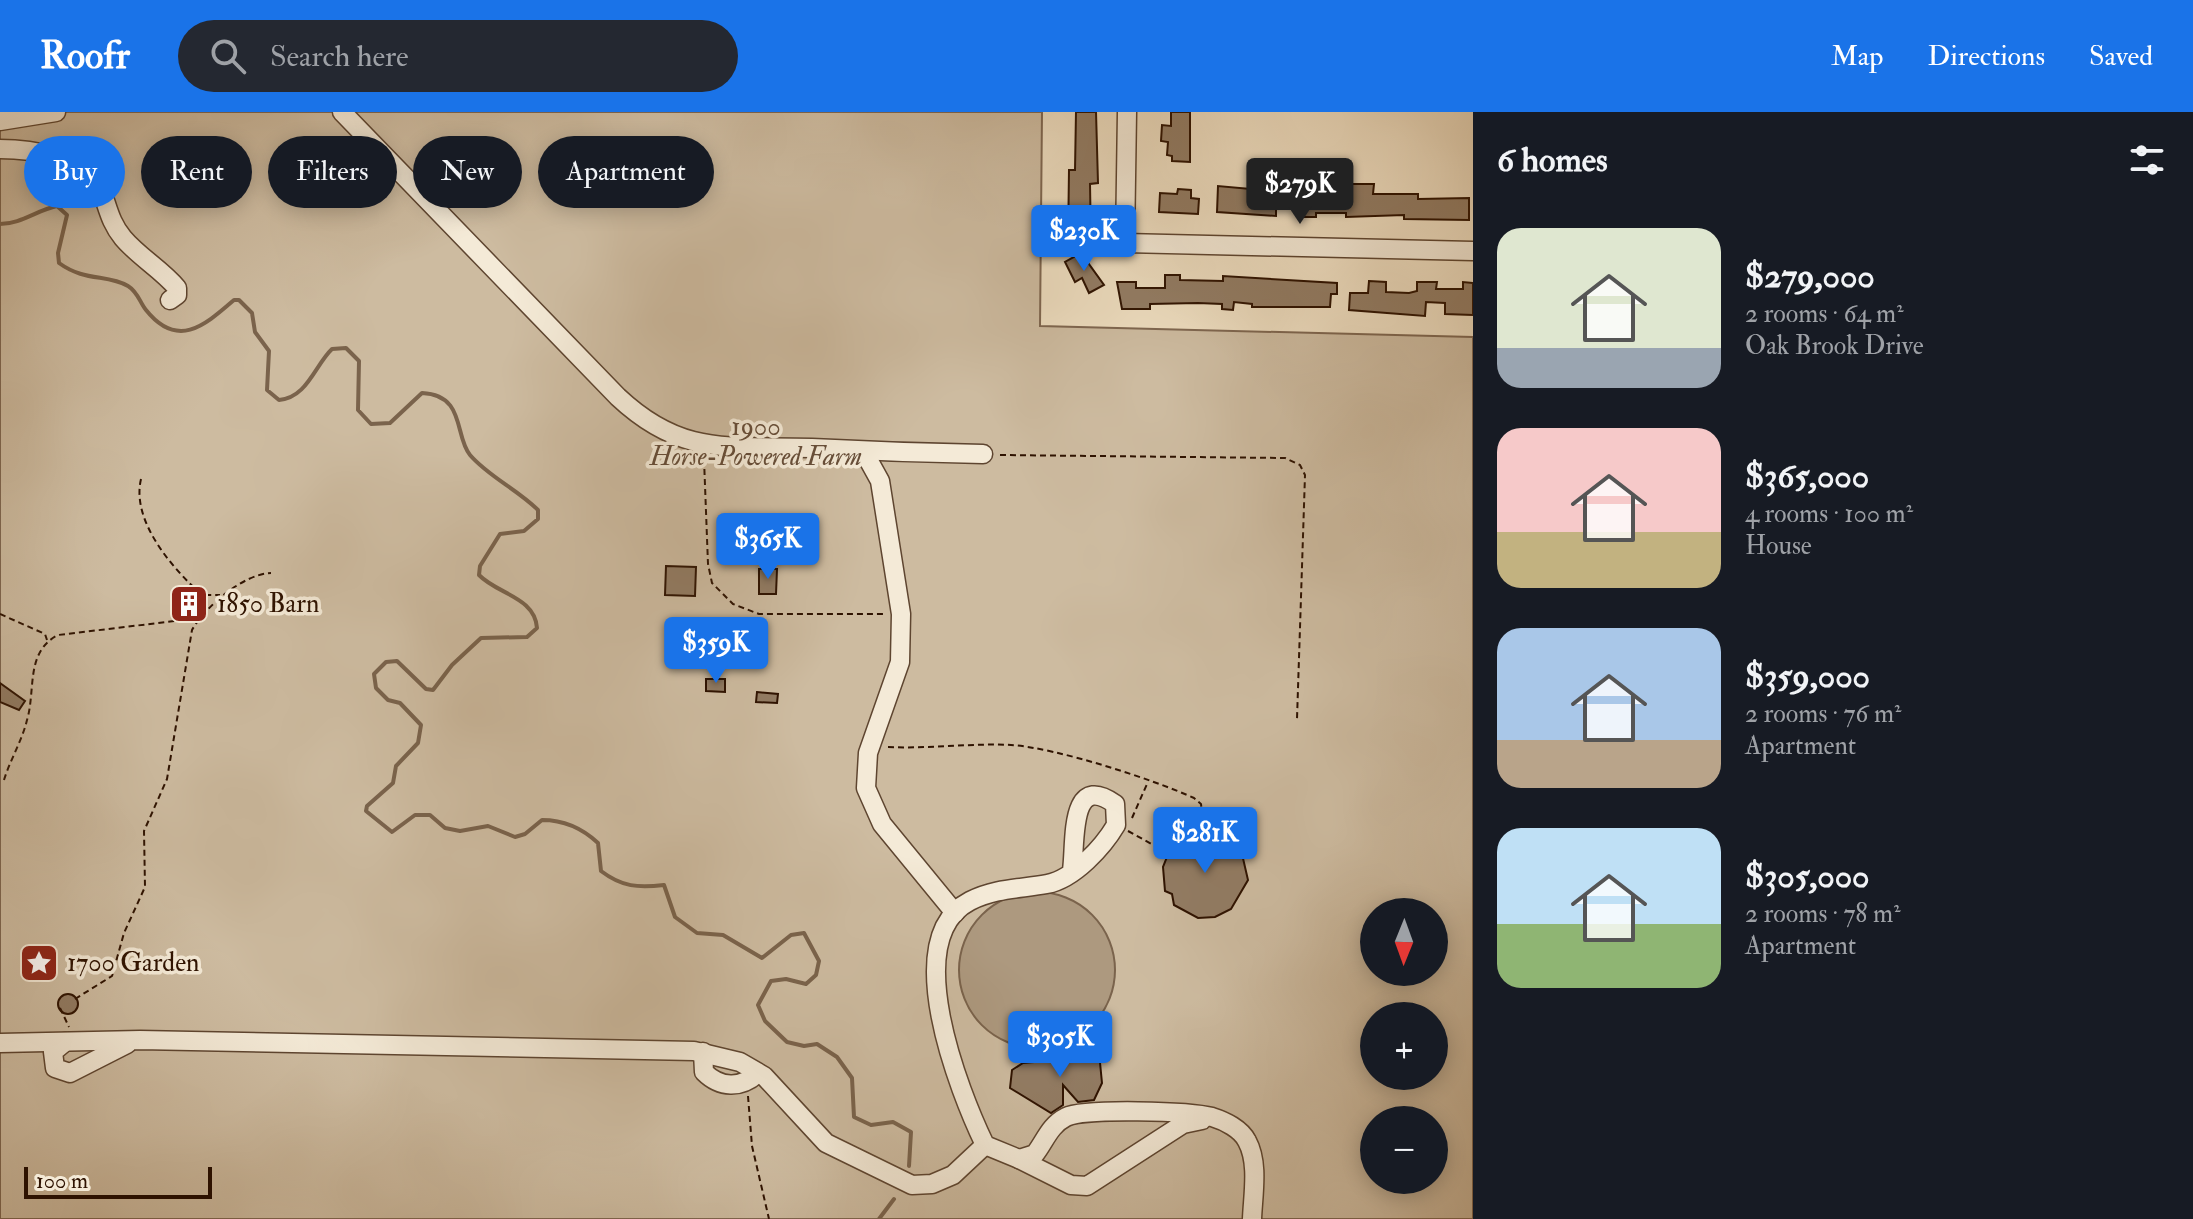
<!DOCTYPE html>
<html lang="en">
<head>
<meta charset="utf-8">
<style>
	:root { --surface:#171b24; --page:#242831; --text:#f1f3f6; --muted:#9ea1a6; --accent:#1a73e8 }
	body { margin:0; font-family:"IM FELL Double Pica",serif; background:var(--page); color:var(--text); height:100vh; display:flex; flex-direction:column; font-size:30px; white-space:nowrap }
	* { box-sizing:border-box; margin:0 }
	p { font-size:26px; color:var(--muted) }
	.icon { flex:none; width:44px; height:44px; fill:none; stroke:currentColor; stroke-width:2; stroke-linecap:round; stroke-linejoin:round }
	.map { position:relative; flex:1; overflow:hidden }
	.details { display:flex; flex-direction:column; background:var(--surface); width:720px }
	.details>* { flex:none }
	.hud { position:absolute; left:24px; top:24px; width:760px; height:72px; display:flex; gap:16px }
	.needle { width:52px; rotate:181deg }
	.buttons { position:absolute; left:1360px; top:786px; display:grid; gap:16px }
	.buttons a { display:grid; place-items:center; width:88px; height:88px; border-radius:50%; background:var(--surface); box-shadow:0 4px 20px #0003; font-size:40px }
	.scale { position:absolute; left:24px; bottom:20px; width:188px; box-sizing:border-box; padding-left:8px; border:4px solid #2e1200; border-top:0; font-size:22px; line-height:28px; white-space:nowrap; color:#2e1200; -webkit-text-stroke:6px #f4ead7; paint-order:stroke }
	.price { position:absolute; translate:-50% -68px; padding:0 18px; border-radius:8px; background:var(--accent); color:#fff; font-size:26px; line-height:52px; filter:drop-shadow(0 2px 4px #0008) }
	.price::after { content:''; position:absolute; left:50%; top:48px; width:24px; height:18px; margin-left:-12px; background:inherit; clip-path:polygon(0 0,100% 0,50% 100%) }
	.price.active { background:#222; color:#fff }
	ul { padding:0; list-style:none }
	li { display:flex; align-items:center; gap:24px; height:200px; padding:0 24px }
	li span { display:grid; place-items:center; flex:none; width:224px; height:160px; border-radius:24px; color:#555 }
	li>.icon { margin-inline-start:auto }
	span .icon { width:96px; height:96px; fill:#fffc; stroke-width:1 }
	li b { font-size:34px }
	h2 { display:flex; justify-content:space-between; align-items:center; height:96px; padding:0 24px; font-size:34px }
	.chip { padding:0 28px; border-radius:36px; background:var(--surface); box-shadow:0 4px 20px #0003; font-size:28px; line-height:72px }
	.chip.active { background:var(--accent); color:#fff }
	header { display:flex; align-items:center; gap:48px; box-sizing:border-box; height:112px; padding:0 40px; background:var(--accent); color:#fff }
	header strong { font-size:38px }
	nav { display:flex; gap:44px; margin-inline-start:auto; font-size:28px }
	.search { width:560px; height:72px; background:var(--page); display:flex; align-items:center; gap:20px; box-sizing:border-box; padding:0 28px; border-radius:44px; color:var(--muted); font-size:30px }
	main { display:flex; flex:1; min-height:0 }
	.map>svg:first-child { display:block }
	.green { fill:#cdbba0; stroke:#7e6650; stroke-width:2; fill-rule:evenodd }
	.water { fill:#ad997f; stroke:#7a634c; stroke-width:2 }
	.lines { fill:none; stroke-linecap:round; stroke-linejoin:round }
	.stream { stroke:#7a634c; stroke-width:4 }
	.building { fill:#927c64; stroke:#2e1200; stroke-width:2 }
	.minor-casing { stroke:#5e4530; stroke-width:21 }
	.path { stroke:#2e1200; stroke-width:2; stroke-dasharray:6 4; stroke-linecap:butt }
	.minor { stroke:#f4ead7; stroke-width:18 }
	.labels { text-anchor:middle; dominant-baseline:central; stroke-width:7; stroke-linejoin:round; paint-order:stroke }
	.park-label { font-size:26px; font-style:italic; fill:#664d38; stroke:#f4ead7 }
	.poi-label { font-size:26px; fill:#2e1200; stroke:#f4ead7; text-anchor:start }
</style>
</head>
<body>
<header>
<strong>Roofr</strong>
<div class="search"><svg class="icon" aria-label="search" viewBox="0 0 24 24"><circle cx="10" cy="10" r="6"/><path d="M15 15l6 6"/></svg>Search here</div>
<nav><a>Map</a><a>Directions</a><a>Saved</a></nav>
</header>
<main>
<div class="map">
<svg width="1473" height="1107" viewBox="0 0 1473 1107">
	<rect width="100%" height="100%" fill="#eedec1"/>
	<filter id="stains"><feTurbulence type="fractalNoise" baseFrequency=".0025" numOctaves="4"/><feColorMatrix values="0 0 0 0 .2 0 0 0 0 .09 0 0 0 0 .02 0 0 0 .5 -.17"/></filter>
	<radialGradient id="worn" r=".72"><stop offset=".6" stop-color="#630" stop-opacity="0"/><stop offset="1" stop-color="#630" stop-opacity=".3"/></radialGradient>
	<path class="green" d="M0 0H1042L1040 214 1473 225V1107H0ZM1374 800H1434V860H1374ZM1374 904H1434V964H1374ZM1374 1008H1434V1068H1374Z"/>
	<circle class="water" cx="1037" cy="858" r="78"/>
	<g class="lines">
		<g class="stream">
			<path d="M0 112C21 112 37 98 57 94L67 103 58 141 59 151C85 170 107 162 128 174 138 180 140 191 146 198 178 238 205 213 234 188H239L252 201 255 220 269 239 267 278 279 288C307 286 315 253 332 237L346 236 359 249 358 298 371 312 390 311 422 281C466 283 454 324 470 343 489 365 517 377 538 398V407L524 419 500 422 480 454 479 463C497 482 535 485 537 516L527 525 481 526 452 553 433 578 426 577 397 549 386 550 374 562 376 576 388 588 400 591 421 613 418 631 396 654 393 671 367 694 366 699 392 720 415 703H430L445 716 460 719 488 714 515 725 525 722 542 708C564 708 582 716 598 731L601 759C622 775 638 776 664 773L675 805 697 821 723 823 762 846 791 823 804 821 819 849 816 863 806 872 786 867 771 869 758 893 765 909 787 930 804 934 817 932 837 945 852 966 854 1005 871 1013 893 1010 911 1020 909 1054"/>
			<path d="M879 1107 894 1087"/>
		</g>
	</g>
	<g class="building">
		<path d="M1076 0H1096L1098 71 1090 72 1091 131H1068L1069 58H1075Z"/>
		<path d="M1171 0H1190V50L1172 49V44L1167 43 1168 30 1161 29 1162 13 1171 14Z"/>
		<path d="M1347 72H1374L1373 82H1418V87L1469 86V108L1404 107V103L1346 105V101H1316V105H1304V96H1276V104L1217 100 1218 74 1262 78 1347 76Z"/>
		<path d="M1178 77 1191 78V86L1199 87 1198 102 1159 100 1160 81 1177 82Z"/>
		<path d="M1081 141 1104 173 1089 181 1082 166 1075 170 1065 150Z"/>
		<path d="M1165 163H1180V168L1223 169V164L1337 171V182H1331L1330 195H1252V192L1234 190 1233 198 1222 197V192L1198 191 1150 192V197H1122L1117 170H1136V176H1165Z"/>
		<path d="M1369 169 1386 170V180L1409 181 1417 179V170H1437L1436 177H1463V170L1473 171V203L1445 202V191L1426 190 1425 204 1349 198 1350 181H1368Z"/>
		<path d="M666 454 696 455 695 484 665 483Z"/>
		<path d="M759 457H777L776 482H759Z"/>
		<path d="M678 528H694V544L678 543Z"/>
		<path d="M706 567H725V580L706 579Z"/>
		<path d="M0 571 25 589 19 598 0 590Z"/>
		<path d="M757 580 778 582 777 591 756 590Z"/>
		<path d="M1213 721 1230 728 1242 742 1248 768 1231 797 1215 805 1198 806 1174 793 1172 782 1165 779 1163 755 1169 740 1180 728 1195 722 1204 726Z"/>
		<circle cx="68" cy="892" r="10"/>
		<path d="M1098 930 1102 971 1094 988 1078 990 1063 973V993L1051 1001 1010 976 1012 958 1023 951 1068 947Z"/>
	</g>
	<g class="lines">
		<defs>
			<g id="minor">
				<path d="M342 0 618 285C683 346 731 333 812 336 869 339 926 341 983 342"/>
				<path d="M1127 0 1125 131 1473 139"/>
				<path d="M0 9 56 0"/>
				<path d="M0 37C29 37 87 45 100 75 108 94 109 109 123 126 139 145 161 157 177 176V183L170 188"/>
				<path d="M864 340 880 369 901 502 900 550 868 641 866 676 882 712 955 801"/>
				<path d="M1072 758C1076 734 1068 658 1115 692L1116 713C1103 735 1074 767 1047 772 1020 777 996 776 970 789 898 826 959 979 985 1033L1019 1047 1035 1042C1045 1029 1050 1013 1066 1005 1085 996 1190 999 1212 1005 1225 1009 1241 1017 1247 1029 1259 1051 1253 1082 1252 1107"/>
				<path d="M65 930 53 940 55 956 70 961 127 932"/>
				<path d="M0 931 140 928 694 939 740 950 764 964 826 1031 912 1073 932 1072 953 1063 985 1033"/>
				<path d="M703 940 704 960C720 976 741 977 758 961"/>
				<path d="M1019 1047 1071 1073 1087 1074 1183 1012 1202 1008"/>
			</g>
		</defs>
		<use href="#minor" class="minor-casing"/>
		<g class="path">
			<path d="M1000 343 1285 346 1300 353 1305 363 1297 607"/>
			<path d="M704 347 708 452 712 471 733 492 759 502H886"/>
			<path d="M141 367C131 409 172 456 202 483H220"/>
			<path d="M0 502 45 522 47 528"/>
			<path d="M888 635C929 637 970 631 1011 633 1057 636 1152 667 1194 686L1201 692 1204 718"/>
			<path d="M4 668C10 648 22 629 27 608 36 578 25 540 58 523L175 509 203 499"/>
			<path d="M1132 706 1147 672"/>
			<path d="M1128 719 1166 740"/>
			<path d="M75 887 112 864 124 821 145 775 144 719 167 667 192 518C205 495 243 462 271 461"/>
			<path d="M60 896 69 915"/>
			<path d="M748 984 752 1034 769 1107"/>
		</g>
		<use href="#minor" class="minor"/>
	</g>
	<defs>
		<symbol id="building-square" viewBox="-11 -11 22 22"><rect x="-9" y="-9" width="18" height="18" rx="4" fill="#8f2418" stroke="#f4ead7"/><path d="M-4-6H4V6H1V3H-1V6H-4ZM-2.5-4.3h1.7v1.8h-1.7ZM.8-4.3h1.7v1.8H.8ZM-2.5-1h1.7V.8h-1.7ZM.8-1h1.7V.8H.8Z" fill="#fff"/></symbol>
		<symbol id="sight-square" viewBox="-11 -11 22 22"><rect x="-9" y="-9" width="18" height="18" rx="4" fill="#8f2418" stroke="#f4ead7"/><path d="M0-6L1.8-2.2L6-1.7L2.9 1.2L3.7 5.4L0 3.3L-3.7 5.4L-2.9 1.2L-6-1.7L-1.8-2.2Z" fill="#fff"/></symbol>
	</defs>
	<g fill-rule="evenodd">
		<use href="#building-square" x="167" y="470" width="44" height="44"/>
		<use href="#sight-square" x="17" y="829" width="44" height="44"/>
	</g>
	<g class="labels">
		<g class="park-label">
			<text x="756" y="315">1900<tspan x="756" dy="30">Horse-Powered Farm</tspan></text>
		</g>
		<g class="poi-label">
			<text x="217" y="492">1850 Barn</text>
			<text x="67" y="851">1700 Garden</text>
		</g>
	</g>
	<rect width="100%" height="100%" filter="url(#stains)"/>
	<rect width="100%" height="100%" fill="url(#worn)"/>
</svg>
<div class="buttons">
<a><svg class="needle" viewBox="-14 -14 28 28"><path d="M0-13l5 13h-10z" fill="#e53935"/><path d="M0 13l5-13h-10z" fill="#9ea1a6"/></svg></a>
<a>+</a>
<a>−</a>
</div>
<div class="scale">100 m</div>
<b class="price active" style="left:1300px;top:114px">$279K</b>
<b class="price" style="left:1084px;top:161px">$230K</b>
<b class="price" style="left:768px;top:469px">$365K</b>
<b class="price" style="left:716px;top:573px">$359K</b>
<b class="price" style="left:1205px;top:763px">$281K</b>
<b class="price" style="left:1060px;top:967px">$305K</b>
<div class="hud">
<a class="chip active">Buy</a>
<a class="chip">Rent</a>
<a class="chip">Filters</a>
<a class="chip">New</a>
<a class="chip">Apartment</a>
</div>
</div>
<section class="details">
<h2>6 homes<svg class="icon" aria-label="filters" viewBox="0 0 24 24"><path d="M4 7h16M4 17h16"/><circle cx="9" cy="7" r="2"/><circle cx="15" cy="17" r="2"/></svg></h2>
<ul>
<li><span style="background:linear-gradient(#dfe7d0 75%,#9aa5b1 0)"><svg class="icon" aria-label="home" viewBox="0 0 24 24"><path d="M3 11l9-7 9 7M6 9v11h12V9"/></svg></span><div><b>$279,000</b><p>2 rooms · 64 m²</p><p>Oak Brook Drive</p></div></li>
<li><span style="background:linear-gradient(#f6c9c9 65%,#c2b280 0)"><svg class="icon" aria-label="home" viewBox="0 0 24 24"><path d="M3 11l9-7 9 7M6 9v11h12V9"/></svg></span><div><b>$365,000</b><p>4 rooms · 100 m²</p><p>House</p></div></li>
<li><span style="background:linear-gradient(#a9c7e8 70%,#b9a48a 0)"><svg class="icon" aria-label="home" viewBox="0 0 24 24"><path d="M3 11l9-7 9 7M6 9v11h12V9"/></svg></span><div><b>$359,000</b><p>2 rooms · 76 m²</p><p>Apartment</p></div></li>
<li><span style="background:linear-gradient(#bfe0f5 60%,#8fb573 0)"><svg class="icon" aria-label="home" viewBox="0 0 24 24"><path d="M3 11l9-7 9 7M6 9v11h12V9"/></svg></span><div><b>$305,000</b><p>2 rooms · 78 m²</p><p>Apartment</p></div></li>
</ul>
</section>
</main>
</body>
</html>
